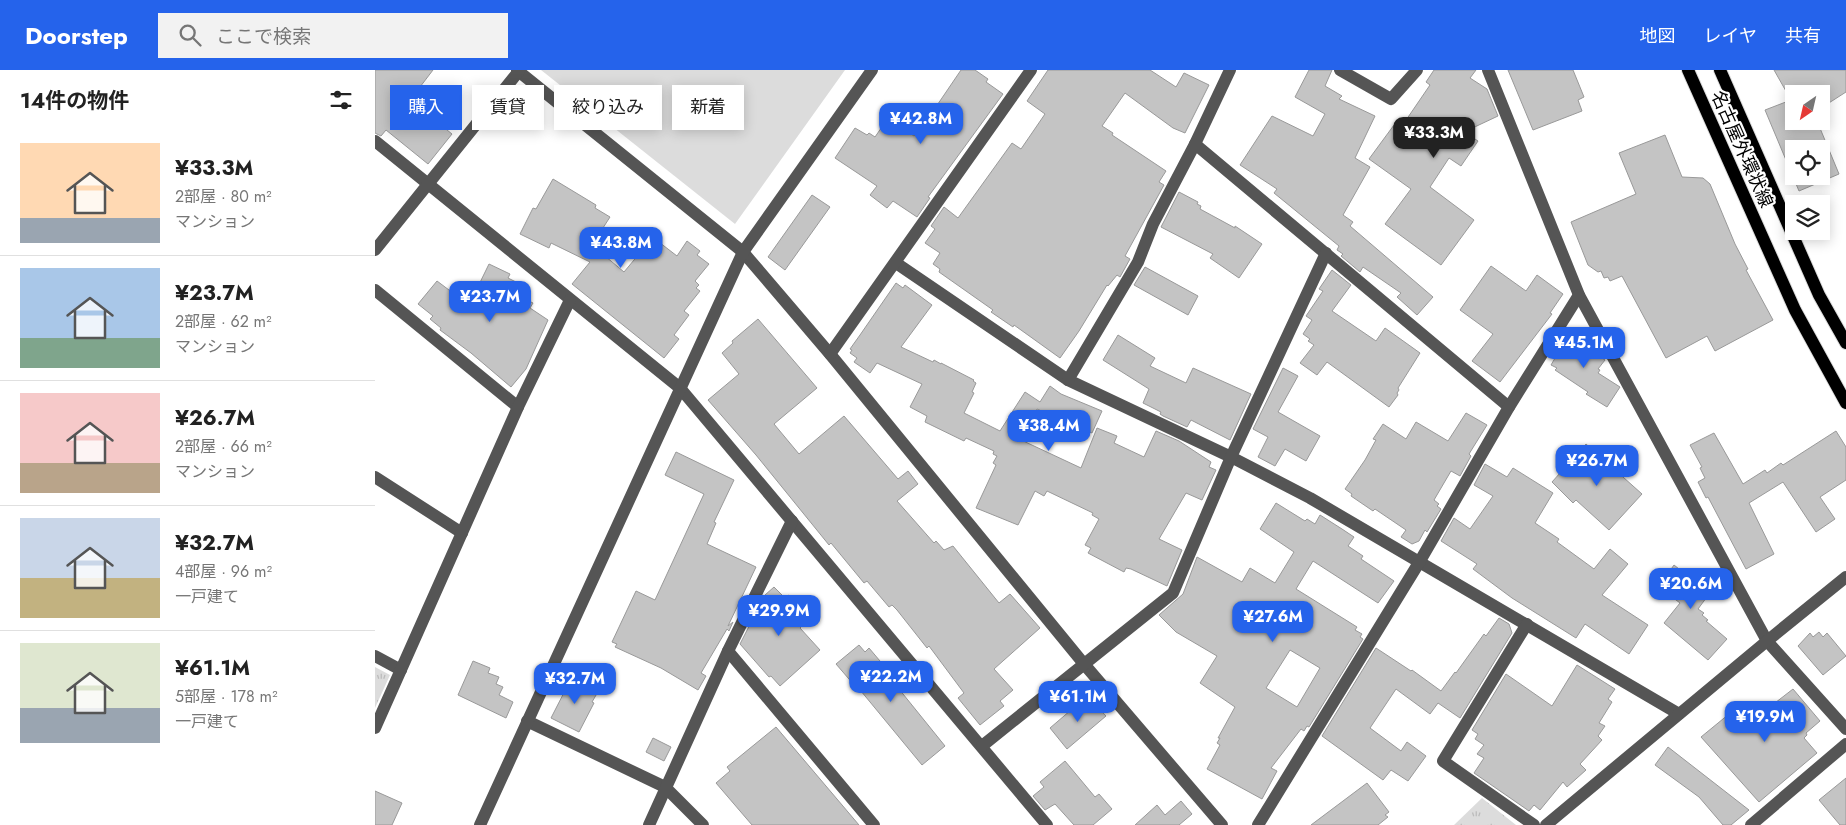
<!DOCTYPE html>
<html lang="ja">
<head>
<meta charset="utf-8">
<style>
	:root { --surface:#fff; --page:#f2f2f2; --text:#222; --muted:#767676; --line:#e0e0e0; --accent:#2563eb }
	body { margin:0; font-family:Jost,"Noto Sans JP",sans-serif; background:var(--page); color:var(--text); height:100vh; display:flex; flex-direction:column; font-size:19px; white-space:nowrap }
	* { box-sizing:border-box; margin:0 }
	p { font-size:16px; color:var(--muted) }
	.icon { flex:none; width:28px; height:28px; fill:none; stroke:currentColor; stroke-width:2; stroke-linecap:round; stroke-linejoin:round }
	.map { position:relative; flex:1; overflow:hidden }
	.drawer { display:flex; flex-direction:column; background:var(--surface); width:375px }
	.drawer>* { flex:none }
	.banner { position:absolute; left:15px; top:15px; width:475px; height:45px; display:flex; gap:10px }
	.needle { width:32px; rotate:214deg }
	.buttons { position:absolute; left:1410px; top:15px; display:grid; gap:10px }
	.buttons a { display:grid; place-items:center; width:45px; height:45px; border-radius:0px; background:var(--surface); box-shadow:0 2px 12px #0003; font-size:25px }
	.price { position:absolute; translate:-50% -42px; padding:0 11px; border-radius:10px; background:var(--accent); color:#fff; font-size:16px; line-height:32px; filter:drop-shadow(0 1px 2px #0008) }
	.price::after { content:''; position:absolute; left:50%; top:30px; width:15px; height:11px; margin-left:-8px; background:inherit; clip-path:polygon(0 0,100% 0,50% 100%) }
	.price.on { background:#222; color:#fff }
	ul { padding:0; list-style:none }
	li { display:flex; align-items:center; gap:15px; height:125px; padding:0 20px }
	li+li { border-top:1px solid var(--line) }
	li span { display:grid; place-items:center; flex:none; width:140px; height:100px; border-radius:0px; color:#555 }
	li>.icon { margin-inline-start:auto }
	span .icon { width:60px; height:60px; fill:#fffc; stroke-width:1 }
	li b { font-size:21px }
	h2 { display:flex; justify-content:space-between; align-items:center; height:60px; padding:0 20px; font-size:21px }
	.pill { padding:0 18px; border-radius:0px; background:var(--surface); box-shadow:0 2px 12px #0003; font-size:18px; line-height:45px }
	.pill.on { background:var(--accent); color:#fff }
	header { display:flex; align-items:center; gap:30px; box-sizing:border-box; height:70px; padding:0 25px; background:var(--accent); color:#fff }
	header strong { font-size:24px }
	nav { display:flex; gap:28px; margin-inline-start:auto; font-size:18px }
	.search { width:350px; height:45px; background:var(--page); display:flex; align-items:center; gap:12px; box-sizing:border-box; padding:0 18px; border-radius:0px; color:var(--muted); font-size:19px }
	main { display:flex; flex:1; min-height:0 }
	.map>svg:first-child { display:block }
	.grass { fill:#dcdcdc }
	.park { fill:url(#park-tufts) }
	.building { fill:#c4c4c4; stroke:#999; fill-rule:evenodd }
	.lines { fill:none; stroke-linecap:round; stroke-linejoin:round }
	.major-casing { stroke:#dbdbdb; stroke-width:14 }
	.minor { stroke:#555; stroke-width:12 }
	.major { stroke:#000; stroke-width:12 }
	.labels { text-anchor:middle; dominant-baseline:central; stroke-width:4.5; stroke-linejoin:round; paint-order:stroke }
	.street-label { font-size:18px; fill:#000; stroke:#fff }
</style>
</head>
<body>
<header>
<strong>Doorstep</strong>
<div class="search"><svg class="icon" aria-label="search" viewBox="0 0 24 24"><circle cx="10" cy="10" r="6"/><path d="M15 15l6 6"/></svg>ここで検索</div>
<nav><a>地図</a><a>レイヤ</a><a>共有</a></nav>
</header>
<main>
<section class="drawer">
<h2>14件の物件<svg class="icon" aria-label="filters" viewBox="0 0 24 24"><path d="M4 7h16M4 17h16"/><circle cx="9" cy="7" r="2"/><circle cx="15" cy="17" r="2"/></svg></h2>
<ul>
<li><span style="background:linear-gradient(#ffd9b3 75%,#9aa5b1 0)"><svg class="icon" aria-label="home" viewBox="0 0 24 24"><path d="M3 11l9-7 9 7M6 9v11h12V9"/></svg></span><div><b>¥33.3M</b><p>2部屋 · 80 m²</p><p>マンション</p></div></li>
<li><span style="background:linear-gradient(#a9c7e8 70%,#7fa58c 0)"><svg class="icon" aria-label="home" viewBox="0 0 24 24"><path d="M3 11l9-7 9 7M6 9v11h12V9"/></svg></span><div><b>¥23.7M</b><p>2部屋 · 62 m²</p><p>マンション</p></div></li>
<li><span style="background:linear-gradient(#f6c9c9 70%,#b9a48a 0)"><svg class="icon" aria-label="home" viewBox="0 0 24 24"><path d="M3 11l9-7 9 7M6 9v11h12V9"/></svg></span><div><b>¥26.7M</b><p>2部屋 · 66 m²</p><p>マンション</p></div></li>
<li><span style="background:linear-gradient(#c9d6e8 60%,#c2b280 0)"><svg class="icon" aria-label="home" viewBox="0 0 24 24"><path d="M3 11l9-7 9 7M6 9v11h12V9"/></svg></span><div><b>¥32.7M</b><p>4部屋 · 96 m²</p><p>一戸建て</p></div></li>
<li><span style="background:linear-gradient(#dfe7d0 65%,#9aa5b1 0)"><svg class="icon" aria-label="home" viewBox="0 0 24 24"><path d="M3 11l9-7 9 7M6 9v11h12V9"/></svg></span><div><b>¥61.1M</b><p>5部屋 · 178 m²</p><p>一戸建て</p></div></li>
</ul>
</section>
<div class="map">
<svg width="1471" height="755" viewBox="0 0 1471 755">
	<defs>
		<pattern id="park-tufts" width="24" height="20" patternUnits="userSpaceOnUse" patternTransform="scale(1.25)"><rect width="24" height="20" fill="#dcdcdc"/><path d="M3 7l-1-3M5 7V3M7 7l1-3M15 17l-1-3M17 17v-4M19 17l1-3" fill="none" stroke="#bbb"/></pattern>
	</defs>
	<rect width="100%" height="100%" fill="#fff"/>
	<path class="grass" d="M166 0H470L360 154Z"/>
	<g class="park">
		<path d="M0 597 15 605 0 638Z"/>
		<path d="M1107 728 1141 755H1079Z"/>
	</g>
	<g class="building">
		<path d="M0 0H58L35 30 77 64 53 94 11 60 6 66 0 63Z"/>
		<path d="M586 0H600L613 9 611 12 628 24 553 127 555 128 542 147 518 131 512 138 495 125 502 116 460 88 480 58 492 65 494 63 500 67 513 48 539 66 550 53Z"/>
		<path d="M673 0H775L801 17 809 3 834 15 810 63 798 58 750 23 727 56 738 63 737 65 791 101 784 112 789 115 750 186 755 189 745 207 742 205 733 216 732 215 704 261 685 288 639 255 638 257 616 242 618 240 564 202 565 199 558 194 565 183 550 173 560 159 556 156 569 137 583 148 637 73 646 79 670 44 652 31Z"/>
		<path d="M934 0H957L950 16 967 26 964 29 1000 46 980 88 995 97 968 145 978 152 975 156 1058 227 1042 245 1022 227 1026 223 988 197 985 202 966 186 968 184 962 180 964 176 899 123 902 119 865 95 897 46 938 66 950 44 920 27Z"/>
		<path d="M1059 0H1101L1095 8 1112 19 1123 46 1089 62 1103 71 1086 96 1074 88 1055 117 1099 150 1066 195 1010 154 1036 119 994 89 1019 55 1022 53 1027 56 1055 15 1051 12Z"/>
		<path d="M1133 0H1198L1209 27 1203 30 1207 41 1158 60Z"/>
		<path d="M1399 0H1471V22L1446 38V24H1419V51H1442L1464 104 1424 121 1390 40 1416 30ZM1419 79H1446V106H1419Z"/>
		<path d="M1290 65 1307 107 1328 108 1335 114 1360 174 1373 199 1371 200 1398 250 1340 281 1332 266 1291 288 1247 206 1235 211 1233 207 1229 208 1226 201 1223 202 1213 195 1196 152 1261 124 1244 83Z"/>
		<path d="M178 109 221 135 220 138 235 147 217 175 249 202 274 172 276 173 280 169 302 186 312 171 325 181 322 185 334 194 320 211 324 215 321 218 325 221 309 241 314 245 299 265 304 269 289 288 197 214 215 192 176 173 174 178 145 164 158 138 161 139Z"/>
		<path d="M804 122 823 132 822 134 826 136 825 139 860 158V156L887 174 864 208 835 188 838 184 786 157Z"/>
		<path d="M437 125 455 137 410 200 393 187Z"/>
		<path d="M114 194 135 204 133 208 147 215 142 225 158 233 155 238 173 250 151 299 136 317 96 283 65 260 66 258 55 249 58 246 43 234 62 211 94 235Z"/>
		<path d="M1116 196 1151 221 1162 205 1188 224 1175 243 1177 244 1125 312 1097 291 1118 264 1085 240Z"/>
		<path d="M770 197 823 226 813 245 759 215Z"/>
		<path d="M957 200 976 215 957 241 1001 271 1010 258 1045 283 1023 318 1024 320 1022 323 1023 325 1014 337 952 292 942 305 925 293 939 275 933 271 935 269 928 264 937 250 931 246 948 221 944 219Z"/>
		<path d="M521 213 528 218 530 215 557 235 526 277 558 292 559 290 566 294V293L599 310 598 311 601 313 597 322 599 323 589 343 625 361 650 322 665 332 675 316 686 324 727 341 717 363 662 339 644 369 706 398 722 358 742 366 739 373 769 387 781 361 804 371 836 392 834 397 841 400 827 430 811 423 784 469 807 480 792 516 756 499 751 498 749 502 713 483 716 478 710 475 724 449 717 445 718 443 672 421 669 426 660 421 643 455 601 438 621 395 618 393 622 386 618 384 619 381 591 368 589 371 550 352 552 346 535 337 547 314 502 293 495 303 479 292 482 288 475 283 477 280 475 279 485 265Z"/>
		<path d="M383 249 442 318 399 354 424 384 469 346 523 409 533 401 543 414 522 431 559 473 561 471 569 480 578 476 624 533 635 524 665 558 619 599 638 620 625 631 629 636 605 655 583 628 589 623 554 576 552 578 522 540 517 535 514 537 492 511 489 513 456 473 454 475 381 385 333 330 364 304 347 283 358 273 357 271Z"/>
		<path d="M1197 259 1213 268 1209 276 1230 290 1223 299 1225 300 1223 303 1245 317 1232 337 1211 324 1213 322 1180 300 1182 298 1176 295Z"/>
		<path d="M743 265 780 288 775 296 811 313 818 298 876 324 855 370 816 350 812 357 788 346 785 344 786 342 768 333 774 319 728 290Z"/>
		<path d="M908 298 923 306 903 342 945 366 931 391 910 379 900 396 883 387 893 367 878 359Z"/>
		<path d="M1091 343 1112 355 1094 384 1096 386 1085 406 1076 401 1059 430 1064 434 1062 436 1066 439 1052 462 1050 460 1044 471 1037 474 1026 467 1031 460 1000 439 998 441 976 426 977 424 970 419 990 390 1001 370 998 369 1008 354 1031 369 1041 352 1073 371Z"/>
		<path d="M1461 361 1471 377V410L1445 427 1460 449 1441 462 1408 412 1374 433 1399 484 1371 499 1333 427 1331 428 1323 412 1330 408 1325 398 1327 397 1315 375 1339 363 1368 414 1390 400 1392 403 1406 393 1408 395Z"/>
		<path d="M1211 374 1267 424 1234 460 1201 430 1198 433 1177 412Z"/>
		<path d="M301 382 359 410 339 452 341 453 332 474 381 497 353 556 358 552 354 561 352 559 326 603 331 606 323 620 286 598 240 577 242 574 237 572 261 521 280 530 329 424 290 405Z"/>
		<path d="M1110 394 1132 407 1138 398 1178 423 1160 453 1184 469 1182 472 1219 499 1235 479 1253 494 1227 525 1273 555 1254 584 1210 554 1201 568 1137 528 1098 499 1102 494 1066 471 1079 448 1095 459 1118 426 1099 415Z"/>
		<path d="M901 433 930 451 932 449 940 454 945 445 967 459 979 467 973 476 988 486 986 489 1019 511 1003 533 938 491 921 519 982 557 980 560 987 564 985 567 988 569 934 657 932 656 929 661 926 659 896 698 902 701 887 729 832 699 845 675 842 673 845 668H843L860 637 825 613 842 586 801 562 784 545 808 524 822 487 867 512 875 498 900 513 919 482 885 459ZM915 580 945 598 922 637 891 618Z"/>
		<path d="M1299 495 1309 503 1312 499 1324 510 1329 504 1340 516 1323 539 1329 543 1327 545 1333 550 1331 551 1352 569 1333 590 1289 553 1305 533 1280 514 1291 500 1294 502Z"/>
		<path d="M399 517 410 528 414 525 433 548V550L425 558 445 580 405 616 396 606 394 607 365 574 390 525Z"/>
		<path d="M1124 548 1134 554 1137 563 1085 648 1063 633 1055 644 1021 619 995 658 1026 681 1032 672 1051 686 1033 711 1016 700 1008 710 947 666 1001 578 1036 601 1037 600 1066 621 1080 602 1081 603 1109 564 1111 566Z"/>
		<path d="M1444 562 1448 567 1452 563 1471 586 1448 605 1423 576 1435 563 1438 567Z"/>
		<path d="M484 575 490 582 494 578 505 591 503 593 570 676 547 695 481 615 480 616 461 594Z"/>
		<path d="M98 591 115 598 113 603 124 607 121 614 128 617 124 625 138 632 131 648 83 625Z"/>
		<path d="M1202 595 1240 619 1233 629 1237 632 1224 653 1230 656 1223 666 1227 670 1205 694 1211 700 1192 717 1188 712 1165 740 1159 735 1154 741 1099 703 1109 688 1102 684 1109 675 1100 669 1103 664 1097 660 1131 604 1177 636Z"/>
		<path d="M197 607 224 620 217 632 219 633 204 662 176 648Z"/>
		<path d="M1418 619 1445 651 1431 663 1432 665 1429 668 1442 683 1384 732 1326 667 1365 635 1378 650Z"/>
		<path d="M710 628 713 631 715 629 731 646 692 679 675 658Z"/>
		<path d="M401 657 484 755H377L341 713 355 701 352 697Z"/>
		<path d="M278 668 296 677 289 691 271 682Z"/>
		<path d="M1293 677 1374 740 1356 755H1348L1324 727 1280 695Z"/>
		<path d="M690 691 720 727 724 724 737 739 718 755H699L680 734 670 740 658 726 669 717 665 712Z"/>
		<path d="M1471 708V755H1465L1444 730Z"/>
		<path d="M992 713 1014 742 1010 745 1013 747 1003 755H936Z"/>
		<path d="M0 721 27 733 17 755H0Z"/>
		<path d="M806 731 817 744 804 755H760L782 735 790 745Z"/>
	</g>
	<g class="lines">
		<defs>
			<g id="major">
				<path d="M1313 0 1420 240 1471 333"/>
				<path d="M1345 0 1444 225 1471 273"/>
			</g>
		</defs>
		<use href="#major" class="major-casing"/>
		<g class="minor">
			<path d="M142 0 368 182 455 284 709 594 847 755"/>
			<path d="M965 0 1016 29 1042 0"/>
			<path d="M1113 0 1204 225 1392 571 1471 659"/>
			<path d="M0 71 305 318 672 755"/>
			<path d="M820 74 1134 337"/>
			<path d="M0 180 144 1"/>
			<path d="M521 193 693 310 856 387 935 428 1304 644"/>
			<path d="M0 220 143 337"/>
			<path d="M455 284 656 0"/>
			<path d="M693 310 763 192 778 154 820 74 855 0"/>
			<path d="M0 407 87 463"/>
			<path d="M1152 554 1068 691 1159 755"/>
			<path d="M353 581 499 755"/>
			<path d="M0 586 26 600"/>
			<path d="M152 651 290 717 328 755"/>
			<path d="M0 658 143 337 195 230"/>
			<path d="M607 676 798 523 856 387 951 183"/>
			<path d="M105 755 368 182 497 0"/>
			<path d="M274 755 353 581 417 451"/>
			<path d="M883 755 1045 491 1134 337 1204 225"/>
			<path d="M1171 755 1392 571 1471 507"/>
			<path d="M1376 755 1471 674"/>
		</g>
		<use href="#major" class="major"/>
	</g>
	<g class="labels">
		<g class="street-label">
			<text transform="translate(1367 79) rotate(66)">名古屋外環状線</text>
		</g>
	</g>
</svg>
<div class="buttons">
<a><svg class="needle" viewBox="-14 -14 28 28"><path d="M0-13l5 13h-10z" fill="#e53935"/><path d="M0 13l5-13h-10z" fill="#767676"/></svg></a>
<a><svg class="icon" aria-label="locate" viewBox="0 0 24 24"><circle cx="12" cy="12" r="6"/><path d="M12 2v4M12 18v4M2 12h4M18 12h4"/></svg></a>
<a><svg class="icon" aria-label="layers" viewBox="0 0 24 24"><path d="M12 4l9 5-9 5-9-5zM3 14l9 5 9-5"/></svg></a>
</div>
<b class="price" style="left:546px;top:75px">¥42.8M</b>
<b class="price on" style="left:1059px;top:89px">¥33.3M</b>
<b class="price" style="left:246px;top:199px">¥43.8M</b>
<b class="price" style="left:115px;top:253px">¥23.7M</b>
<b class="price" style="left:1209px;top:299px">¥45.1M</b>
<b class="price" style="left:674px;top:382px">¥38.4M</b>
<b class="price" style="left:1222px;top:417px">¥26.7M</b>
<b class="price" style="left:1316px;top:540px">¥20.6M</b>
<b class="price" style="left:404px;top:567px">¥29.9M</b>
<b class="price" style="left:898px;top:573px">¥27.6M</b>
<b class="price" style="left:516px;top:633px">¥22.2M</b>
<b class="price" style="left:200px;top:635px">¥32.7M</b>
<b class="price" style="left:703px;top:653px">¥61.1M</b>
<b class="price" style="left:1390px;top:673px">¥19.9M</b>
<div class="banner">
<a class="pill on">購入</a>
<a class="pill">賃貸</a>
<a class="pill">絞り込み</a>
<a class="pill">新着</a>
</div>
</div>
</main>
</body>
</html>
